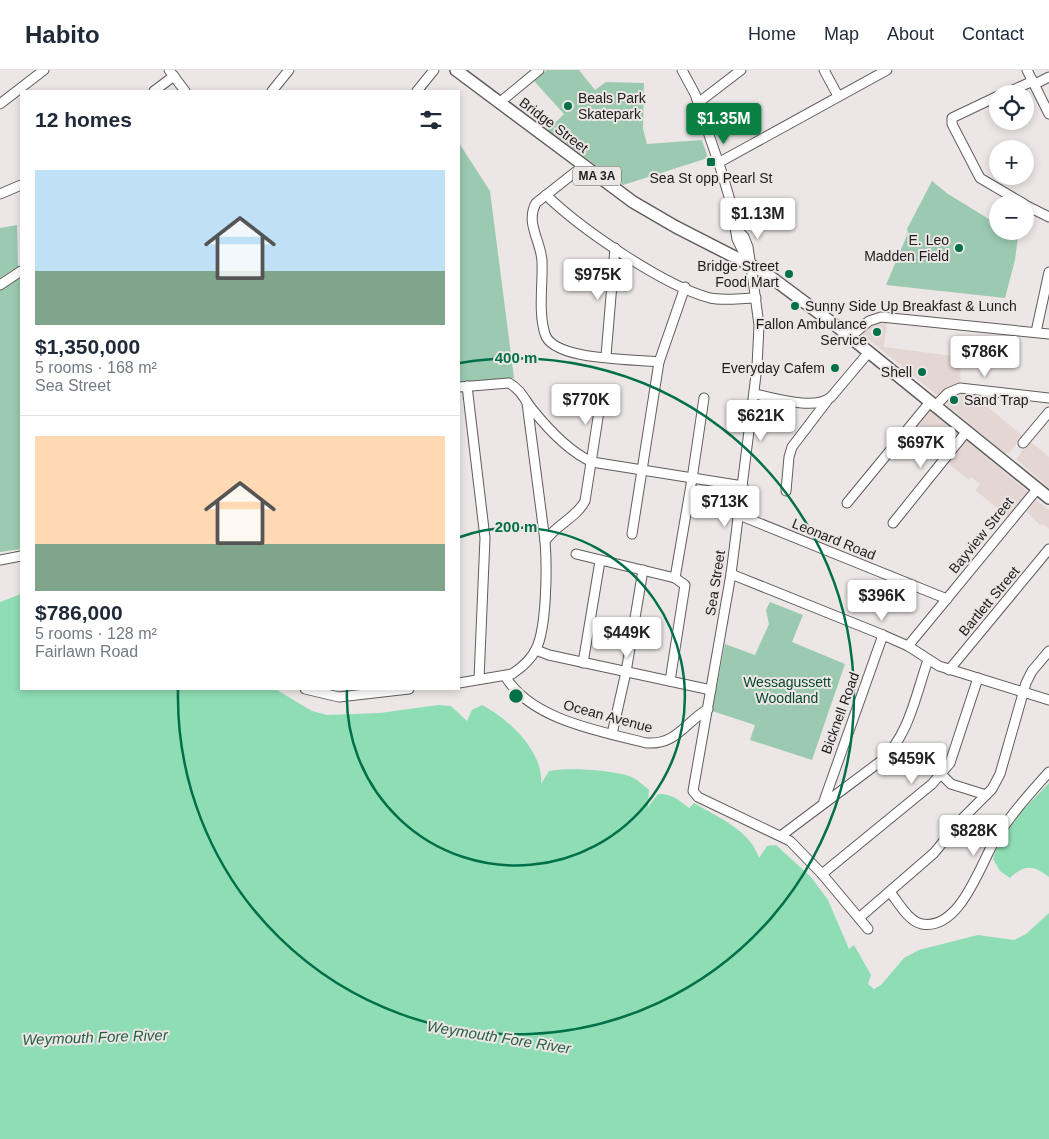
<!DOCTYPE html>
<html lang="en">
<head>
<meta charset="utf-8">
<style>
	:root { --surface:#fff; --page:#f6f6f7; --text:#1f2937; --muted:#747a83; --line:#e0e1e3; --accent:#0b8043 }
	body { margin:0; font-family:Helvetica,sans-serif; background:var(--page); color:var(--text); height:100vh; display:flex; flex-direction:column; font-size:19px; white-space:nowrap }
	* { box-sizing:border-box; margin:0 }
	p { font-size:16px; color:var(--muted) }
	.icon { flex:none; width:28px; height:28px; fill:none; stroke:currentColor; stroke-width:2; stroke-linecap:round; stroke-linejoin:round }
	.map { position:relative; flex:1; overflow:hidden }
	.sheet { position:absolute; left:20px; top:20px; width:440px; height:600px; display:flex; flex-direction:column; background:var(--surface); border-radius:0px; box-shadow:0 2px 8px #0003 }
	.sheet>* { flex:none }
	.buttons { position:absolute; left:989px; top:15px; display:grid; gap:10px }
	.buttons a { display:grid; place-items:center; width:45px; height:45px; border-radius:50%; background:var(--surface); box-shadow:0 2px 8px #0003; font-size:25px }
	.price { position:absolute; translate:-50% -42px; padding:0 11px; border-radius:5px; background:#fff; color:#222; font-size:16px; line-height:32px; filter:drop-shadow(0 1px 2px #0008) }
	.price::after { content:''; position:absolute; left:50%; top:30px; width:15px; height:11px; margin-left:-8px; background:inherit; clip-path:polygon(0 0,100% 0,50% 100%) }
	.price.on { background:var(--accent); color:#fff }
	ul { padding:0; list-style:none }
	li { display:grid; align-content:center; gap:10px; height:265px; padding:0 15px }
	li+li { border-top:1px solid var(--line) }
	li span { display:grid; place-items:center; height:155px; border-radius:0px; color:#555 }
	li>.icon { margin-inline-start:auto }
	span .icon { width:90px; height:90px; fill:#fffc; stroke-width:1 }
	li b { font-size:21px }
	h2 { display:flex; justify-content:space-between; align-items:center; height:60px; padding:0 15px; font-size:21px }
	header { display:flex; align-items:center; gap:30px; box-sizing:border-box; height:70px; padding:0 25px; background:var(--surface); border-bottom:1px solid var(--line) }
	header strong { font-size:24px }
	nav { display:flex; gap:28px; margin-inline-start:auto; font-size:18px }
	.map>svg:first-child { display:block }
	.built { fill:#e4d7d3 }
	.green { fill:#9bcab0 }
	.water { fill:#8fddb4 }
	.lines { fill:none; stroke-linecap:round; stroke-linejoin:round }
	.minor-casing { stroke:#615d5c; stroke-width:11 }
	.major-casing { stroke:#615d5c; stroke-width:14 }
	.minor { stroke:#fff; stroke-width:9 }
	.major { stroke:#fff; stroke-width:11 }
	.ring { fill:none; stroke:#007049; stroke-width:2.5 }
	.poi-dot { fill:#007049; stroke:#ece7e6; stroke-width:2 }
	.labels { text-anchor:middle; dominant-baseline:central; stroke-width:4; stroke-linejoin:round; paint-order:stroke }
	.shield { fill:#ece7e6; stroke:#5c5958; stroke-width:1 }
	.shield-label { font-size:12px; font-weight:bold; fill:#1e1c1b }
	.poi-label { font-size:14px; fill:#1e1c1b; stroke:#ece7e6; text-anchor:end }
	.street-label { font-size:14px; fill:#1e1c1b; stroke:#ece7e6 }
	.park-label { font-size:14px; fill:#06472e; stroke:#ece7e6 }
	.water-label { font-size:15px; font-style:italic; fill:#255f44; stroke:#ece7e6 }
	.centre { fill:#007049; stroke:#ece7e6; stroke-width:2.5 }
	.ring-label { font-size:15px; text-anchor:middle; font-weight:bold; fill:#007049; stroke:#ece7e6; stroke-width:4; stroke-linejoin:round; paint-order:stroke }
</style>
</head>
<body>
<header>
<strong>Habito</strong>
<nav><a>Home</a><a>Map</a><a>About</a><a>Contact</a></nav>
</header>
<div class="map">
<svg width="1049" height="1069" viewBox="0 0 1049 1069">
	<rect width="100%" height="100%" fill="#ece7e6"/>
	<g class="built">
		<path d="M887 252 884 277 961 287 960 315 937 325 861 263 874 253Z"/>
		<path d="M962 320 984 322 983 333 1023 366 1009 383H1005L946 334 949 327Z"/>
		<path d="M929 340 960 365 938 394 906 366Z"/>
		<path d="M964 369 1027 421V424L1008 447 975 420 980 414 971 407 969 410 946 392Z"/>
		<path d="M1030 371 1049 387V418L1016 389Z"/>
		<path d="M1036 430 1049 440V459L1043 454 1041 456 1027 442Z"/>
	</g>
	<g class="green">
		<path d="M547 0H579L595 20 606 12 644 13 643 59 647 74 702 70 708 88 623 115 548 60 564 44 534 11Z"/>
		<path d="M459 73 490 121 514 308 459 312Z"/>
		<path d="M932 111 948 124 997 154 998 161H1010L1018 166 1015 190 1005 228 886 215 908 163 907 159Z"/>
		<path d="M17 155 18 195 21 201V479L0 482V158Z"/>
		<path d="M770 532 803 545 792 572 845 594 812 690 750 670 755 655 712 641 725 574 755 585 769 554 766 540Z"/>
	</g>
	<g class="water">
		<path d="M21 524V619H275L312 641 327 645 380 643 438 635 451 636 467 651 472 640 482 635C509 649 544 682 541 714L549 701C567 697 611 700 629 706 637 709 642 714 649 720L648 737 658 724C671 723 679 730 689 738L694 733C719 748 750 760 759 788L767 776 776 775 811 807 828 830 849 879 854 875 871 905 868 914 874 919 881 915 904 888 919 880 978 865 1014 870 1026 864 1049 843V1069H0V532Z"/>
		<path d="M1049 713V807C1033 795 1025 794 1010 808L1000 801 993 789C1002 760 1028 735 1049 713Z"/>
	</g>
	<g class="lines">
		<defs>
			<g id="minor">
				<path d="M169 0 185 21"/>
				<path d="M682 0 695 24 721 100 730 130 737 169 748 192"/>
				<path d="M824 0 838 26"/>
				<path d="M1027 0 1049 44"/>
				<path d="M1035 14 1049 7"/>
				<path d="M154 21 174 6"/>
				<path d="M272 21 289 0"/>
				<path d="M417 21 434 0"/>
				<path d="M1004 24 1033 11"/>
				<path d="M998 26 956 46 952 48V54L980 108 1024 134"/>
				<path d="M499 33 539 0"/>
				<path d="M698 33 741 0"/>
				<path d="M0 34 44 0"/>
				<path d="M718 93 887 0"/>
				<path d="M583 96 536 133C525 153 541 171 542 191 543 214 538 242 545 264 553 291 634 289 659 292"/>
				<path d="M0 124 21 115"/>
				<path d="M546 125C581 159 664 216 710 228 724 231 741 228 756 228"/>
				<path d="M1025 135 1049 147"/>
				<path d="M737 160 744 167 748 177 753 210 759 255 757 297 731 504 693 721 698 727 790 771 822 804 868 859"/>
				<path d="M0 215 21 201"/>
				<path d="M1036 262 1049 202"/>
				<path d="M850 267 869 251 881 247 1049 264"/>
				<path d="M606 286 615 178"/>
				<path d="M467 316 485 468 479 609"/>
				<path d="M459 317 509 313C521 320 524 329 532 339 548 359 568 381 592 392L743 416"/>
				<path d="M755 324C775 328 815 341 831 327L869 282"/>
				<path d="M527 333 545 471"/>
				<path d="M936 335 948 323 960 318 1049 328"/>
				<path d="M1023 373 1049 342"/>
				<path d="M786 421 789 387 792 377 827 331"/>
				<path d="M847 433 930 332"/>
				<path d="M739 445 947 529"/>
				<path d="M893 453 967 361"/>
				<path d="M632 464 659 292 685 217"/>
				<path d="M576 484 675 508 685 515 670 611"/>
				<path d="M0 490 21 486"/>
				<path d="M731 504 883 565 908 576 939 596 1049 630"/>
				<path d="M675 508 692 409 704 328"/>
				<path d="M908 576 1038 418"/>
				<path d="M536 580 549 585 711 620"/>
				<path d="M583 593 600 491"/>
				<path d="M949 600 1049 479"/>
				<path d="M505 606C531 650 600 661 646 673 677 675 684 653 708 639"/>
				<path d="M459 613 512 604C521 598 531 590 536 579 547 558 547 495 545 471 557 454 576 448 585 431L602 322"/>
				<path d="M305 619 339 627 409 619"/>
				<path d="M612 664 626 602 643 500"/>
				<path d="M941 704 951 714 986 725"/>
				<path d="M824 731 883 565"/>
				<path d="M782 765 881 691C909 666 916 624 928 590"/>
				<path d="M822 804 932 714 950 693 978 608"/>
				<path d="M890 822C898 832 909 852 922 854 962 861 982 788 998 765 1013 742 1031 722 1049 702"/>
				<path d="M859 848 934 783 961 750 992 719 1000 704 1026 613 1032 601 1049 581"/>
			</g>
			<path id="major" d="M456 0 633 132 676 157 764 202 839 258 1049 428"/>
		</defs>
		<use href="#minor" class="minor-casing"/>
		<use href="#major" class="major-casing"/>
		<use href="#minor" class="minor"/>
		<use href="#major" class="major"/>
	</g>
	<g class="ring">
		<path d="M460 467A169 169 0 1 1 347 620"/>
		<path d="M460 293A338 338 0 1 1 178 620"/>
	</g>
	<g class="poi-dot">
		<circle cx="568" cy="36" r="5"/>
		<rect x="706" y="87" width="10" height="10" rx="2.5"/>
		<circle cx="959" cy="178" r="5"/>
		<circle cx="789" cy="204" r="5"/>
		<circle cx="795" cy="236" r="5"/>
		<circle cx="877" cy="262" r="5"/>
		<circle cx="835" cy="298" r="5"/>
		<circle cx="922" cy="302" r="5"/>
		<circle cx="954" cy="330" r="5"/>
	</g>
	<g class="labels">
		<rect class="shield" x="573" y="96.5" width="48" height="19" rx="4"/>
		<g class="shield-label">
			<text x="597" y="106">MA 3A</text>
		</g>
		<g class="poi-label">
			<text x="578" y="28" text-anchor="start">Beals Park<tspan x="578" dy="16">Skatepark</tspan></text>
			<text x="711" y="108" text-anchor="middle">Sea St opp Pearl St</text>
			<text x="949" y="170">E. Leo<tspan x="949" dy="16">Madden Field</tspan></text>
			<text x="779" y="196">Bridge Street<tspan x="779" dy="16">Food Mart</tspan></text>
			<text x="805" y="236" text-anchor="start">Sunny Side Up Breakfast &amp; Lunch</text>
			<text x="867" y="254">Fallon Ambulance<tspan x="867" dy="16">Service</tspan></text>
			<text x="825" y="298">Everyday Cafem</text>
			<text x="912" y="302">Shell</text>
			<text x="964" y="330" text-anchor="start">Sand Trap</text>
		</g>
		<g class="street-label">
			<text transform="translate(554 55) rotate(37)">Bridge Street</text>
			<text transform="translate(981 465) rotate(-51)">Bayview Street</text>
			<text transform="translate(834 469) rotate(22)">Leonard Road</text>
			<text transform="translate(715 513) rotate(-81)">Sea Street</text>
			<text transform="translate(989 531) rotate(-50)">Bartlett Street</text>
			<text transform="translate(840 643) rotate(-70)">Bicknell Road</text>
			<text transform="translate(608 646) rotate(15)">Ocean Avenue</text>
		</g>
		<g class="park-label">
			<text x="787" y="612">Wessagussett<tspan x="787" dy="16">Woodland</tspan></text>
		</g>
		<g class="water-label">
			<text transform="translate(95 967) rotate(-2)">Weymouth Fore River</text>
			<text transform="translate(499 967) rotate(9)">Weymouth Fore River</text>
		</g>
	</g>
	<circle cx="516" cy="626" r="8" class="centre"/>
	<g class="ring-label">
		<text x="516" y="293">400 m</text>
		<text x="516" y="462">200 m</text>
	</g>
</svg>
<div class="buttons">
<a><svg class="icon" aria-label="locate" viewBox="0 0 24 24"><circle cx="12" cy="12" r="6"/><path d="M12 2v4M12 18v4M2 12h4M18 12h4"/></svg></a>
<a>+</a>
<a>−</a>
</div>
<b class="price on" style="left:724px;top:75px">$1.35M</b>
<b class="price" style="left:758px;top:170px">$1.13M</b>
<b class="price" style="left:598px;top:231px">$975K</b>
<b class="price" style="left:985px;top:308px">$786K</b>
<b class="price" style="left:586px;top:356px">$770K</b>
<b class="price" style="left:761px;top:372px">$621K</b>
<b class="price" style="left:921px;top:399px">$697K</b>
<b class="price" style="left:725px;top:458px">$713K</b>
<b class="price" style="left:882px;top:552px">$396K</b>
<b class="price" style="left:627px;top:589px">$449K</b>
<b class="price" style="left:912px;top:715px">$459K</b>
<b class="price" style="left:974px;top:787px">$828K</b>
<section class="sheet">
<h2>12 homes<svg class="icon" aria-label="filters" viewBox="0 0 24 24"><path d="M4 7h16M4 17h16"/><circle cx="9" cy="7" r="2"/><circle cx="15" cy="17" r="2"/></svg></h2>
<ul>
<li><span style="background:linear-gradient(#bfe0f5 65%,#7fa58c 0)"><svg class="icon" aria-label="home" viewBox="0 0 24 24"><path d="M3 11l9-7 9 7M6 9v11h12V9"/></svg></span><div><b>$1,350,000</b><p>5 rooms · 168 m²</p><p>Sea Street</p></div></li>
<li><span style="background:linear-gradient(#ffd9b3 70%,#7fa58c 0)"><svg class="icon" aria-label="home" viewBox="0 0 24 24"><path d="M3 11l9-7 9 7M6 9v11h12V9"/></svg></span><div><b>$786,000</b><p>5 rooms · 128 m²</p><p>Fairlawn Road</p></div></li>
</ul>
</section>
</div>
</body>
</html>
